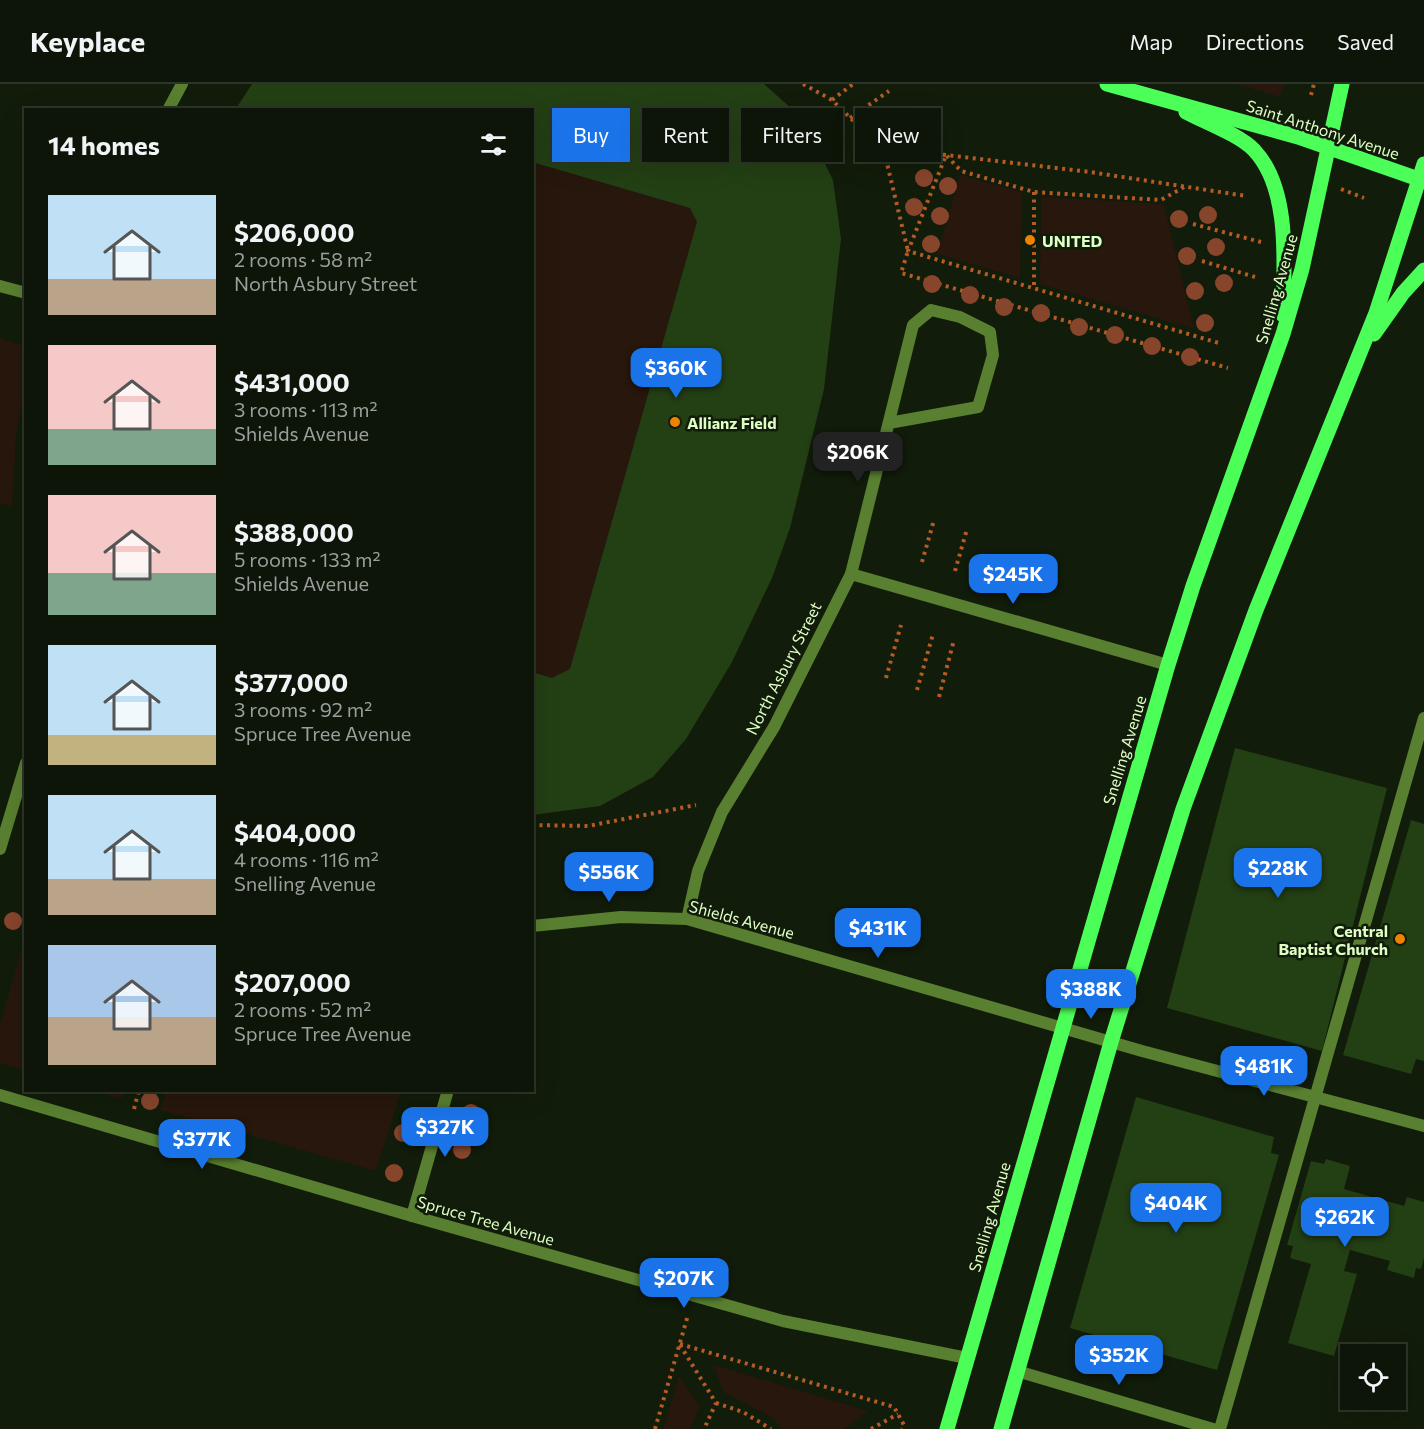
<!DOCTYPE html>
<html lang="en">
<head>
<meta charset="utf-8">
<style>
	:root { --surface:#0d1508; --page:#161e12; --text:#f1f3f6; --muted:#9a9f9c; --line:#2d3429; --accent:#1a73e8 }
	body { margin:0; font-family:Commissioner,sans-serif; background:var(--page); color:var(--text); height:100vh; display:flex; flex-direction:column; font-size:22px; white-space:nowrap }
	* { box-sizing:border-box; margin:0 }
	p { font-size:20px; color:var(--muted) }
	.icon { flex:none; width:33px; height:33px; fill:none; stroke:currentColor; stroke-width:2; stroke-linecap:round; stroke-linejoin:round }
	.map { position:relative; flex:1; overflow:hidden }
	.side { position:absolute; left:24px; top:24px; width:510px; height:984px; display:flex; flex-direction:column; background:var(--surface); border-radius:0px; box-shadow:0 6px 24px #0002,0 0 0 2px var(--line) }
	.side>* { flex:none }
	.banner { position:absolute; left:552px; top:24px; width:570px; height:54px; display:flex; gap:12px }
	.tools { position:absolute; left:1340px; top:1260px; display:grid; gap:12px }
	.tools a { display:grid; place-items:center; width:66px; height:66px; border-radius:0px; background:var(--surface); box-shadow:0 6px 24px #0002,0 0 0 2px var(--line); font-size:30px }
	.price { position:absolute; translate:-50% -51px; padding:0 14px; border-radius:12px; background:var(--accent); color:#fff; font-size:20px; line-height:39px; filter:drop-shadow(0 2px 3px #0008) }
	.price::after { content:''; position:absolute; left:50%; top:36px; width:18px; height:14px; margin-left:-9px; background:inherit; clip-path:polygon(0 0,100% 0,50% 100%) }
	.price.active { background:#222; color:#fff }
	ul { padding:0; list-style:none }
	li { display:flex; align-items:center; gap:18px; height:150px; padding:0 24px }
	li span { display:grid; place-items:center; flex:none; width:168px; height:120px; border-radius:0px; color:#555 }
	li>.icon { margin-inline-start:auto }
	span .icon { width:72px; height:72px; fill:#fffc; stroke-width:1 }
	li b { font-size:26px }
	h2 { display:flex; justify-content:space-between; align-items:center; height:72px; padding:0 24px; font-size:26px }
	.chip { padding:0 21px; border-radius:0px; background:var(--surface); box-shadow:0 6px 24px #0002,0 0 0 2px var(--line); font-size:21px; line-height:54px }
	.chip.active { background:var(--accent); color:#fff }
	header { display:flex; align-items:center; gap:36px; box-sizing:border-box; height:84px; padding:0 30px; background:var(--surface); border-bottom:2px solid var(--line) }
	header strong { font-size:28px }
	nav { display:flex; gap:33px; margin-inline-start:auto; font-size:21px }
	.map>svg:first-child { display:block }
	.green { fill:#27170c }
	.building { fill:#233f14 }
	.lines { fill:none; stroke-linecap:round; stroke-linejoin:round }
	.path { stroke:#b55b23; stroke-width:4; stroke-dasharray:3 4.5; stroke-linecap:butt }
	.service { stroke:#597f30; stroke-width:12 }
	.minor { stroke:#597f30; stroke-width:12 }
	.primary { stroke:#4cff58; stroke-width:15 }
	.tree { fill:#87452c }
	.poi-dot { fill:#f08200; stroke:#111c0a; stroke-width:2 }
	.labels { text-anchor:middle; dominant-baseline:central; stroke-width:5; stroke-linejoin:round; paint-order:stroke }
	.street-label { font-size:16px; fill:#dfffc5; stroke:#111c0a }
	.poi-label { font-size:16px; font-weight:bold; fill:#dfffc5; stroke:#111c0a; text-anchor:start }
</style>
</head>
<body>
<header>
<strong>Keyplace</strong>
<nav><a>Map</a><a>Directions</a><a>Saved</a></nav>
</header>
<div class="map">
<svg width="1424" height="1345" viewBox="0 0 1424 1345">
	<rect width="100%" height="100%" fill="#111c0a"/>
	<g class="green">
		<path d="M252 0H764L802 34 833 96 841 155 824 305 790 444 772 494 732 578 686 655 653 693 600 722 533 731 532 26Z"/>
		<path d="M1236 0H1284L1280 13Z"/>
		<path d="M960 91 1022 108 1020 194 937 170Z"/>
		<path d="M1041 113 1164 120 1194 245 1040 200Z"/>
		<path d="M0 254 25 262V299L16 354 12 423 0 419Z"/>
		<path d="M25 852V987L0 979V940Z"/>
		<path d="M93 1007H125L122 1015Z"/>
		<path d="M166 1007V1006L401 1007 376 1087 160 1026Z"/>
		<path d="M714 1281 868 1327 845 1345H782L773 1334 723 1308Z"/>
		<path d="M679 1292 700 1322 690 1345H663Z"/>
	</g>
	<g class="building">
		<path d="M252 0H764L802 34 833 96 841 155 824 305 790 444 772 494 732 578 686 655 653 693 600 722 532 731V588L552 594 570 585 697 138 690 124 532 78V26H235Z"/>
		<path d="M1235 664 1387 704 1322 967 1167 924Z"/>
		<path d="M1411 736 1424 740V977L1416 975 1411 990 1343 971Z"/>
		<path d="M1136 1013 1274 1053 1271 1069 1279 1071 1217 1286 1070 1244Z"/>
		<path d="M1326 1075 1350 1082 1344 1105 1404 1122 1407 1113 1424 1118V1174L1421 1185 1416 1184 1414 1194 1387 1186 1390 1177 1350 1166 1344 1187 1357 1190 1334 1272 1288 1259 1311 1180 1290 1174 1293 1162 1287 1161 1311 1077 1324 1080Z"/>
	</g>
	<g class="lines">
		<g class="path">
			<path d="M803 0 832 16 884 67 946 71 1090 88 1246 112"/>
			<path d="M1311 11 1314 0"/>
			<path d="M832 16 853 0"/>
			<path d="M850 34 889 7"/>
			<path d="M868 52 915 28"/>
			<path d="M884 67 908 167 901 189 1228 284"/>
			<path d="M1184 103 1161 116 1034 108 961 87 946 71 908 167 1222 260"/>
			<path d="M1341 105 1364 114"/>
			<path d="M1034 108V204"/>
			<path d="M1193 140 1261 158"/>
			<path d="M1202 177 1255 193"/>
			<path d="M922 478 934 436"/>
			<path d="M955 487 967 445"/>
			<path d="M886 594 901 541"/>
			<path d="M917 606 933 550"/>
			<path d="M939 613 954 556"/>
			<path d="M532 741 588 742 696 721"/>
			<path d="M134 1025 139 1006"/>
			<path d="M680 1260 894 1323 904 1341 902 1345"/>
			<path d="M680 1261 716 1319 704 1345"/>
			<path d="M716 1319 743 1328 771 1345"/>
			<path d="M655 1345 688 1231"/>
			<path d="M871 1345 898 1330"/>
		</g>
		<path class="service" d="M1220 1345 1424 634"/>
		<g class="minor">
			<path d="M168 26 182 0"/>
			<path d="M0 202 26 209"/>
			<path d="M851 490 1168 581"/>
			<path d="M0 765 26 679"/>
			<path d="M687 835 698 787 722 728 774 643 851 490 913 241 931 226 960 233 990 248 993 271 978 323 889 339"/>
			<path d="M532 842 621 833 687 835 1142 967 1424 1042"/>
			<path d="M0 1011 412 1132 783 1237 967 1274"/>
			<path d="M412 1132 448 1006"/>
			<path d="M1017 1287 1213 1345"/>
		</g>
		<g class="primary">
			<path d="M1107 0 1298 53 1424 97"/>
			<path d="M1186 28C1205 38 1240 51 1254 66 1291 105 1284 182 1283 231"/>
			<path d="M1374 250 1403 209 1424 186"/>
			<path d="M947 1345 1168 581 1193 502 1283 250 1302 185 1342 0"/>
			<path d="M1001 1345 1111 958 1183 725 1256 526 1376 229 1424 80"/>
		</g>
	</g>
	<g class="tree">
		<circle cx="924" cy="94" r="9"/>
		<circle cx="948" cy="102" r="9"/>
		<circle cx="914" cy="123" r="9"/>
		<circle cx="1208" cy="131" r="9"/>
		<circle cx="940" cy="132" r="9"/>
		<circle cx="1179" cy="135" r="9"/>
		<circle cx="931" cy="160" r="9"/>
		<circle cx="1216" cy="163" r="9"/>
		<circle cx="1187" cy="172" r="9"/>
		<circle cx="1224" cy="199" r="9"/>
		<circle cx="932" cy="200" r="9"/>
		<circle cx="1195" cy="207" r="9"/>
		<circle cx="970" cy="211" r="9"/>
		<circle cx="1004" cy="223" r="9"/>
		<circle cx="1041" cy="229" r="9"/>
		<circle cx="1205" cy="239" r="9"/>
		<circle cx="1079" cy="243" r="9"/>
		<circle cx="1115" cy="251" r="9"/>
		<circle cx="1152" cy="262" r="9"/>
		<circle cx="1190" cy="273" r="9"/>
		<circle cx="13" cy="837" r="9"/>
		<circle cx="150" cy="1017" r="9"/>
		<circle cx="471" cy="1029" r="9"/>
		<circle cx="403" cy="1049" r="9"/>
		<circle cx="462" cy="1066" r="9"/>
		<circle cx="394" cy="1089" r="9"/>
	</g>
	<g class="poi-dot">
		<circle cx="1030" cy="156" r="6"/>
		<circle cx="675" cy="338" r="6"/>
		<circle cx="1400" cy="855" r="6"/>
	</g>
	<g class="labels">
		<g class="street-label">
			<text transform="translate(1323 45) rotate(18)">Saint Anthony Avenue</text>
			<text transform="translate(1276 205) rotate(-74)">Snelling Avenue</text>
			<text transform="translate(783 584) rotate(-63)">North Asbury Street</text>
			<text transform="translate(1124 666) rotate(-73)">Snelling Avenue</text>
			<text transform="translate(742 835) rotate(15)">Shields Avenue</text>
			<text transform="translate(989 1133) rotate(-74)">Snelling Avenue</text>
			<text transform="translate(486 1136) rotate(16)">Spruce Tree Avenue</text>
		</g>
		<g class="poi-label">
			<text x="1042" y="156">UNITED</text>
			<text x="687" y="338">Allianz Field</text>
			<text x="1388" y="846" text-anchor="end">Central<tspan x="1388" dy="18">Baptist Church</tspan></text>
		</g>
	</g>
</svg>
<div class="tools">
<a><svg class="icon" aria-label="locate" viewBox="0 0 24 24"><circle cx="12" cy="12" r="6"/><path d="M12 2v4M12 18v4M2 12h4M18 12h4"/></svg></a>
</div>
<b class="price" style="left:676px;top:315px">$360K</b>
<b class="price active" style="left:858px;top:399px">$206K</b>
<b class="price" style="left:1013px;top:521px">$245K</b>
<b class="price" style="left:1278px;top:815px">$228K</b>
<b class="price" style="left:609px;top:819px">$556K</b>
<b class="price" style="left:878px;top:875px">$431K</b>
<b class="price" style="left:1091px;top:936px">$388K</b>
<b class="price" style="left:1264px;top:1013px">$481K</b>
<b class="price" style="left:445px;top:1074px">$327K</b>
<b class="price" style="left:202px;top:1086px">$377K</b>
<b class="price" style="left:1176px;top:1150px">$404K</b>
<b class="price" style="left:1345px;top:1164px">$262K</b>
<b class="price" style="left:684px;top:1225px">$207K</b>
<b class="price" style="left:1119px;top:1302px">$352K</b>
<div class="banner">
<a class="chip active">Buy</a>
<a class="chip">Rent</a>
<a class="chip">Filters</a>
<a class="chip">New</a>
</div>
<section class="side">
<h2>14 homes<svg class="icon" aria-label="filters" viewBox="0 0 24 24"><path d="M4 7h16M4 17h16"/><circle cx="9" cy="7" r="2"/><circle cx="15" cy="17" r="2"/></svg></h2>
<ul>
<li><span style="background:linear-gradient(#bfe0f5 70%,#b9a48a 0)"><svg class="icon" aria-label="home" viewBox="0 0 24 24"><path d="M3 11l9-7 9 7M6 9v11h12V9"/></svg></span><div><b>$206,000</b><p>2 rooms · 58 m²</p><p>North Asbury Street</p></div></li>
<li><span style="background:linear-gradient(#f6c9c9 70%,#7fa58c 0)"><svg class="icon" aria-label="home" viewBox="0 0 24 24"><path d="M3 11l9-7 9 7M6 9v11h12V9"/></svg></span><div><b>$431,000</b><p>3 rooms · 113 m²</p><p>Shields Avenue</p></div></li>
<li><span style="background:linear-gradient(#f6c9c9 65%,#7fa58c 0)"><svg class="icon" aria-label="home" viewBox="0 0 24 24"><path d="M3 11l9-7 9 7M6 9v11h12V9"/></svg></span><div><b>$388,000</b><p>5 rooms · 133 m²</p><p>Shields Avenue</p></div></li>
<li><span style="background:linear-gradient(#bfe0f5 75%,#c2b280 0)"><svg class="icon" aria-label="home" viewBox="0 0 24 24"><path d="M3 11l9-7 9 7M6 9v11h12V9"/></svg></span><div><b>$377,000</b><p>3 rooms · 92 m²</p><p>Spruce Tree Avenue</p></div></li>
<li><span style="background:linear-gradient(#bfe0f5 70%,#b9a48a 0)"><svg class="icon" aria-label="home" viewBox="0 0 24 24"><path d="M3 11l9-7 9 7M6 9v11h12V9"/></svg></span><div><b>$404,000</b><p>4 rooms · 116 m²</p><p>Snelling Avenue</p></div></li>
<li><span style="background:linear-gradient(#a9c7e8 60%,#b9a48a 0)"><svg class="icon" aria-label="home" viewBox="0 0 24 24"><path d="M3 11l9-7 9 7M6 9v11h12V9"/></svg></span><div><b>$207,000</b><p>2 rooms · 52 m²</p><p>Spruce Tree Avenue</p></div></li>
</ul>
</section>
</div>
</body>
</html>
